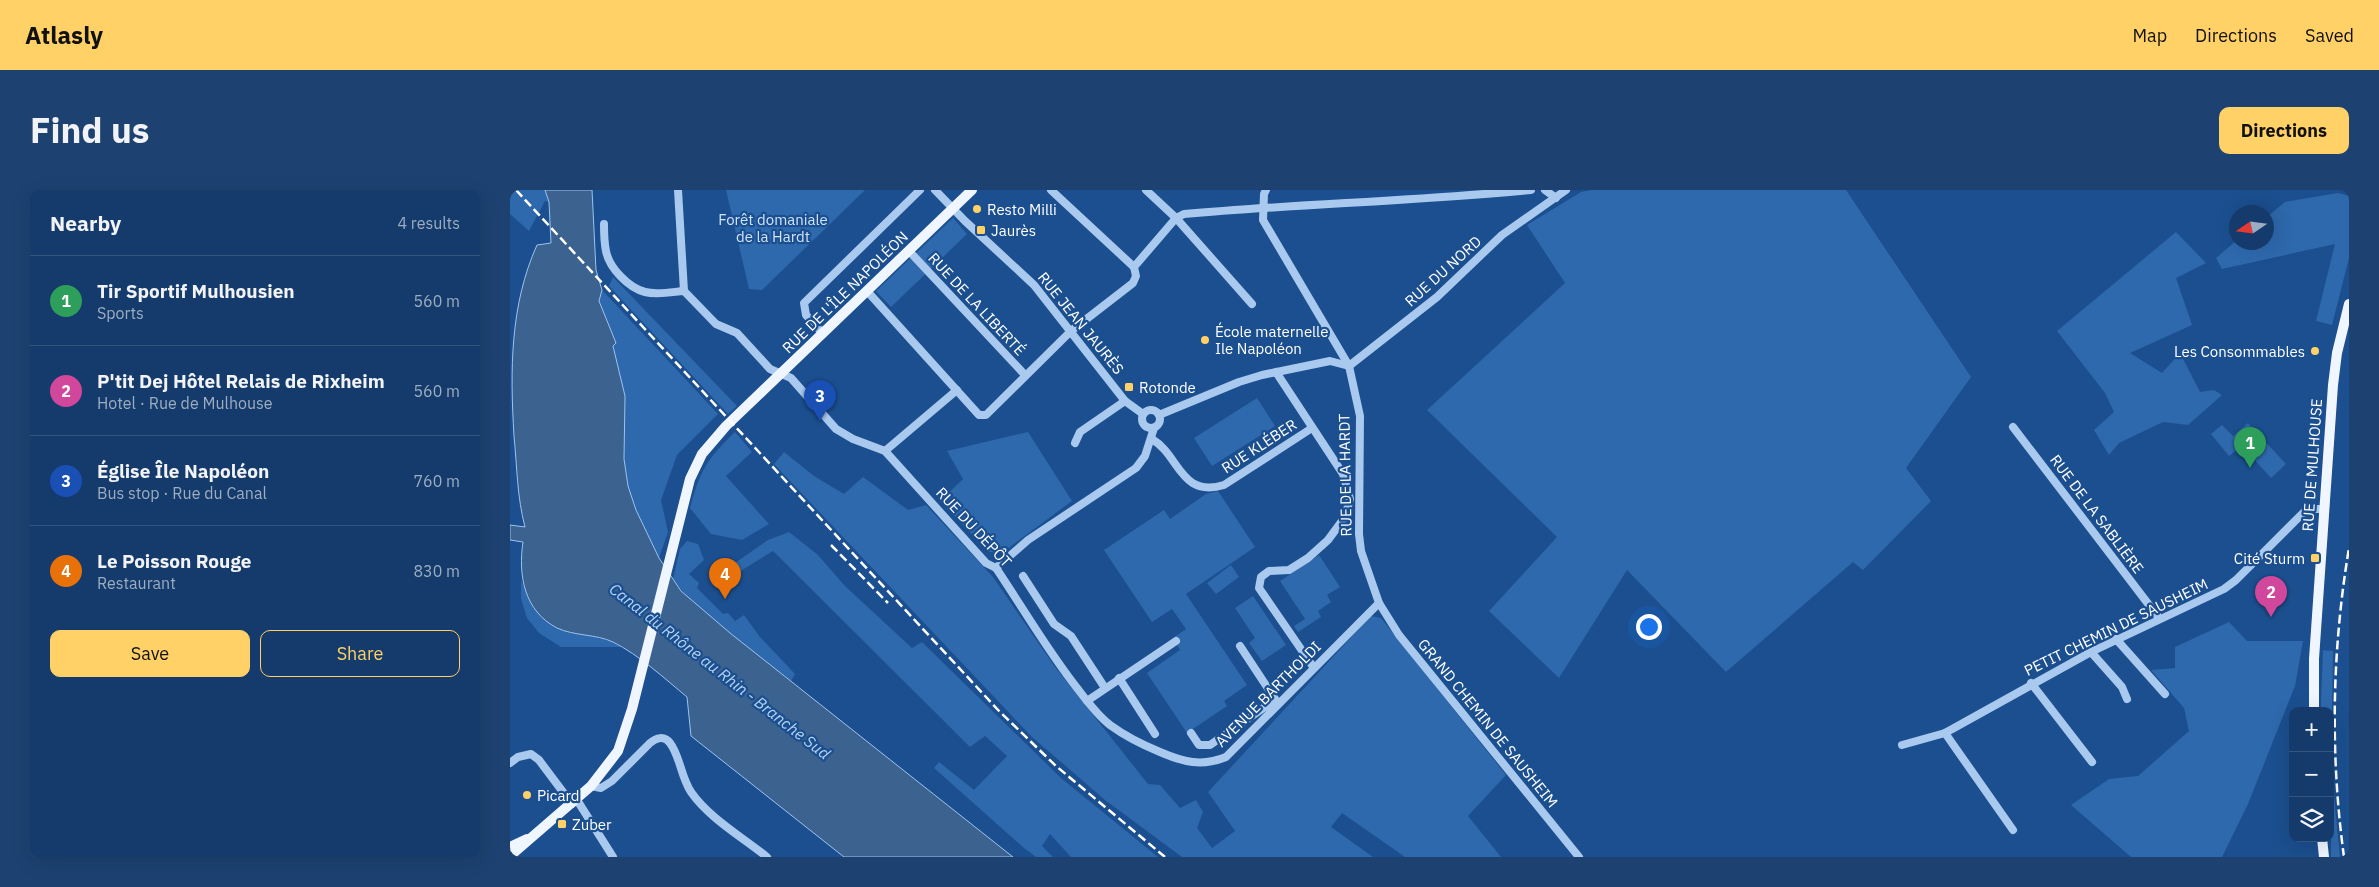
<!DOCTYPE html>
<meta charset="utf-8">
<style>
:root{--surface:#143b6b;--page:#1d4271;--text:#f1f3f6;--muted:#9dadc1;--line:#33557e;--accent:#ffd166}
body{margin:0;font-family:"IBM Plex Sans",sans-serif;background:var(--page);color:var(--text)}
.controls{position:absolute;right:15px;bottom:15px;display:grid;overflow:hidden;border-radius:10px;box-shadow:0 5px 20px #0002}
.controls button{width:45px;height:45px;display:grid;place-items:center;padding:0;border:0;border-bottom:1px solid var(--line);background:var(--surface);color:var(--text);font:25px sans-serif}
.compass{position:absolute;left:1719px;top:15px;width:45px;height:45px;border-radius:50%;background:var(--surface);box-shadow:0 5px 20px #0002;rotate:257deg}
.you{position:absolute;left:1138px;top:436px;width:18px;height:18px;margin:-12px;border:4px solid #fff;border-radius:50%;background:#1a73e8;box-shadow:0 0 0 8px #1a73e833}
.badge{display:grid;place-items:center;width:32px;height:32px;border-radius:50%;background:var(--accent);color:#fff;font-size:16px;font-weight:700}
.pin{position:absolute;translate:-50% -41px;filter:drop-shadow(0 1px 2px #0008)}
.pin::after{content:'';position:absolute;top:26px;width:18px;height:15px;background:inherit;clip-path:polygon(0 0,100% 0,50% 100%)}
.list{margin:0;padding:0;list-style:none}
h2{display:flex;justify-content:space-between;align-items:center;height:65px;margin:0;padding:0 20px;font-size:21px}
h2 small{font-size:16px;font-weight:400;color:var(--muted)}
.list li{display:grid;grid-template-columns:32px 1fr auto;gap:15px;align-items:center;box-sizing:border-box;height:90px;padding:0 20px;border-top:1px solid var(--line)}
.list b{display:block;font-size:19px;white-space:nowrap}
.list p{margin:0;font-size:16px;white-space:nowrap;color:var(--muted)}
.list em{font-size:16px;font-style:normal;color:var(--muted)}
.actions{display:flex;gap:10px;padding:15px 20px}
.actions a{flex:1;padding:11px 0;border:1px solid var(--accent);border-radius:10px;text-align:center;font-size:18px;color:var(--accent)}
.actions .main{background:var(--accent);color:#111}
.icon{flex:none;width:28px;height:28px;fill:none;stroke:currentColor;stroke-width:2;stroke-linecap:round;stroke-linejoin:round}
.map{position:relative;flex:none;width:1839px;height:667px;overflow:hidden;border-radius:10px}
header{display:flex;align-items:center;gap:30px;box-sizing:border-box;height:70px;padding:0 25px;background:var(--accent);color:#111}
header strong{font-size:24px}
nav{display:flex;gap:28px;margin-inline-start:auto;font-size:18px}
.intro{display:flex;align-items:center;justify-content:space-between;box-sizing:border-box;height:120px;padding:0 30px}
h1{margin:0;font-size:35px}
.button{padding:12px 22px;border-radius:10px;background:var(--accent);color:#111;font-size:18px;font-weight:700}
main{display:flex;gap:30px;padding:0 30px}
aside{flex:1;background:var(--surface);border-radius:10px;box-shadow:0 5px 20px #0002}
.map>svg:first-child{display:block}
</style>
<header>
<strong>Atlasly</strong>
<nav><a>Map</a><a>Directions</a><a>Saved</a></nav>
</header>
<div class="intro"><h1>Find us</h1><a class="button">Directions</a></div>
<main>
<aside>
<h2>Nearby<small>4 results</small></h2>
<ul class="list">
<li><span class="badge" style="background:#2e9e5b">1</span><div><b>Tir Sportif Mulhousien</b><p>Sports</p></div><em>560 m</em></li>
<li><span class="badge" style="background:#d1479c">2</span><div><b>P'tit Dej Hôtel Relais de Rixheim</b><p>Hotel · Rue de Mulhouse</p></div><em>560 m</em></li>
<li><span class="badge" style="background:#1a4fb4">3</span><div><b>Église Île Napoléon</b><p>Bus stop · Rue du Canal</p></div><em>760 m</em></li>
<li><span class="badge" style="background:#e8710a">4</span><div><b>Le Poisson Rouge</b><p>Restaurant</p></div><em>830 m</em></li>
</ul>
<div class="actions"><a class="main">Save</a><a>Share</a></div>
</aside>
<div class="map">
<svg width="1839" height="667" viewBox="0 0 1839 667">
<rect width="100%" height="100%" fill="#1b4f8f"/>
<g fill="#2e69ad">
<path d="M0,0H35L39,12L35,11L19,41L0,24Z"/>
<path d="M216,0H355L252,100L239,99Z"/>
<path d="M1081,0H1336L1461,187L1396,278L1421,311L1353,380L1343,372L1216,482L1117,380L1049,488L979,421L1047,347L917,220L1055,93L1017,35L1071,2Z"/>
<path d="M1828,3L1839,6V68L1822,135L1806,131L1825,54L1712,79L1706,68L1726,51L1756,52L1757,27L1775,12Z"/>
<path d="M443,28L457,44L381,117L366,101Z"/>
<path d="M1666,42L1696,73L1666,88L1682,135L1620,163L1652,183L1670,163L1690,202L1704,200L1712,205L1678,235L1653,232L1609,253L1599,265L1584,240L1604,222L1595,203L1547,141Z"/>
<path d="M103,87L227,216L218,224L99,96Z"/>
<path d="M92,100L208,224L167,265L151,310L158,342L149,368L126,320L118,296L114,269L115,206L88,111Z"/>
<path d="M747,208L765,236L702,276L684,248Z"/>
<path d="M1738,233L1776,274L1761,288L1732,256L1719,266L1701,244L1712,235L1723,246Z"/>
<path d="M225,242L242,262L216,286L259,334L232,350L201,344L180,318C191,279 196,270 225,242Z"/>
<path d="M518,242L562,311L492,363L479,362L430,311L453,289L437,261Z"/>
<path d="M274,262L304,286L334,304L353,287L398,320L416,315L483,387L545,477L638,594L650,595L670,618L686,610L693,622L687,638L702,658L725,641L698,602L861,426L871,428L996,585L958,626L991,667H895L832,623L821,637L863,667H672L595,610L522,547L264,274Z"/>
<path d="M708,301L745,357L676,404L737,495L714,511L717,516L677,543L637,483L670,460L663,448L676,439L662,419L642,432L594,360L654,320L660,329L696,304Z"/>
<path d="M279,342L308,365L335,396L402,458L412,452L551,588L648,667H561L540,644L532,656L543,667H526L514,658L424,578L429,572L464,600L497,566L475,546L460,557L263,361L221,387L215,380L258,350Z"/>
<path d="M177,351L188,354L194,370L179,384L189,393L187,398L213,424L218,423L225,431L234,425L250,447L285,484L281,491C246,464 186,424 163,389L170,359Z"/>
<path d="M809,365L830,397L817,405L821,412L808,421L811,427L788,442L784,436L795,429L770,391Z"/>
<path d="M721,375L729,387L706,404L697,393Z"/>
<path d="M11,390L22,415L48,438L101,451L111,457H51L29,443L17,428L11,409Z"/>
<path d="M743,406L776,455L752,471L739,453L745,448L725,418Z"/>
<path d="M1719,432L1737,451H1793L1785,496L1738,614L1712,667H1621L1561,615L1599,589L1628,586L1679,541L1674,518L1641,480L1665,478V457Z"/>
<path d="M1813,460L1823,461L1821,573L1830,667H1821L1820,521H1811V512Z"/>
</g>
<path fill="#3c6290" stroke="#9cc4f0" d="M35,0H82L86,80L92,100L89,111L106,153L103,156L115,206L114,269L118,296L126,320L149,368L171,401L220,443L503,667H334L181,546L177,507C154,488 129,465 103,452C86,444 64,446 47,438C14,421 8,385 13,352L0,350V335L15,337C7,307 7,276 4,246C0,180 0,115 27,55L41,53L39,12Z"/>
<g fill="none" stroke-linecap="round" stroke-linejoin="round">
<g stroke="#a9c9ee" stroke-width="8">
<path d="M168,0L174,101L206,134L227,143L260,179L281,188L326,239L343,249L375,261L476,373L486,378C513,418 537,460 567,498C577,511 587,525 600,535C615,546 633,555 650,562C673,572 692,577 716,567L869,413"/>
<path d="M425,0L455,31L524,95L615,211L633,224"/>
<path d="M541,0L624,77"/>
<path d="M636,0L666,28L674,24C790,14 906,11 1021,0"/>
<path d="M756,0L754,4L753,30L839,176L850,226L849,344L851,361L869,413L889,445L1069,667"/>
<path d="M1035,0L1046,8"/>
<path d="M94,34C94,43 94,52 96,61C99,78 119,98 135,102C147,105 162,102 174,101"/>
<path d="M399,61L515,185"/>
<path d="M357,101L469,225H476L561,141L623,93L626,86L624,77L666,28L742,114"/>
<path d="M313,144L296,125L294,113L410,0"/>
<path d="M766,182L833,284L840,309L835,327L818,350L798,368L779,380L759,381L751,387L749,398L804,478"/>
<circle cx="641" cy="229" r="9"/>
<path d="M649,225L729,192L752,185L820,171L839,176L927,107L992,45L1056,0"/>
<path d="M1503,237L1649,428"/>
<path d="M642,249C670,266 670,308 714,295L802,238"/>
<path d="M565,253L570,242L615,211"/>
<path d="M375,261L447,200"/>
<path d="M486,378L518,350L626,278L635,266L644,238"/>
<path d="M513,386L544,434L561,446L595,498"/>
<path d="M1606,449L1655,504"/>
<path d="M730,456L767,512"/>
<path d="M1581,462L1612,497L1617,509"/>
<path d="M609,488L645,544"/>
<path d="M1521,493L1582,572"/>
<path d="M577,511L666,451"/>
<path d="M681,543L689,555H700L765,510"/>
<path d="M1435,543L1503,640"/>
<path d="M1392,555L1435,543L1581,462L1714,399L1726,390L1794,322L1803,319H1814"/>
<path d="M0,573L8,567L21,564L29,570L62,614"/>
<path d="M81,596L91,598L102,591L140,553C146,548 154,545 160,553C170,566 171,587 181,602C199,628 232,647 257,667"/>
<path d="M67,610L103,667"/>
</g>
<g stroke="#f0f6ff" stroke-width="10">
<path d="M1804,521V469L1823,195L1827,163L1839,114"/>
<path d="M1812,648L1814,667"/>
<path d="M0,657L17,649"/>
<path d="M0,666L81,596L108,561L122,519L180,289L192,264L216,236L462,0"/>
</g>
<g stroke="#fff" stroke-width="2.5" stroke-dasharray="9 4" stroke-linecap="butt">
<path d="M6,0L489,521L546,576L655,667"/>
<path d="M321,355L378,413"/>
<path d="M1834,667C1820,565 1822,459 1839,358"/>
</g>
</g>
<g fill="#ffd166" stroke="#1b4f8f" stroke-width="2">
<circle cx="467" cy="19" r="5"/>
<rect x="466" y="35" width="10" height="10" rx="2.5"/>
<circle cx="695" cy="150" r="5"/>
<circle cx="1805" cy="161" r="5"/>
<rect x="614" y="192" width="10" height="10" rx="2.5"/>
<rect x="1800" y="363" width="10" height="10" rx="2.5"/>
<circle cx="17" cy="605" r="5"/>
<rect x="47" y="629" width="10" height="10" rx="2.5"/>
</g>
<g text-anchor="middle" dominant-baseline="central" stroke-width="4.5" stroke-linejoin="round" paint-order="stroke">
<g font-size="15" fill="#fff" stroke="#1b4f8f" text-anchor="start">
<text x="477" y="19">Resto Milli</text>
<text x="481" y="40">Jaurès</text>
<text x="705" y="141">École maternelle<tspan x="705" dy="17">Ile Napoléon</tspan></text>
<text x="1795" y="161" text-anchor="end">Les Consommables</text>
<text x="629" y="197">Rotonde</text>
<text x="1795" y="368" text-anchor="end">Cité Sturm</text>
<text x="27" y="605">Picard</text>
<text x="62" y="634">Zuber</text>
</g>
<g font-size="15" fill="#cfe3fa" stroke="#1b4f8f">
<text x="263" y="29">Forêt domaniale<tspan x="263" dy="17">de la Hardt</tspan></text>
</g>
<g font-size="15" fill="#fff" stroke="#1b4f8f">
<text transform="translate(933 81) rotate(-42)">RUE DU NORD</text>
<text transform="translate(335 102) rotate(-44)">RUE DE L'ÎLE NAPOLÉON</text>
<text transform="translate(467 114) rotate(47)">RUE DE LA LIBERTÉ</text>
<text transform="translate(571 133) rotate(51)">RUE JEAN JAURÈS</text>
<text transform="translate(749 256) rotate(-33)">RUE KLÉBER</text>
<text transform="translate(1802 275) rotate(-86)">RUE DE MULHOUSE</text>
<text transform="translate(835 285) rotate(-91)">RUE DE LA HARDT</text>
<text transform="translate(1587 324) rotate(53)">RUE DE LA SABLIÈRE</text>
<text transform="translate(464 337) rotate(47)">RUE DU DÉPÔT</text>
<text transform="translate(1606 437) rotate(-26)">PETIT CHEMIN DE SAUSHEIM</text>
<text transform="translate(758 504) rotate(-45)">AVENUE BARTHOLDI</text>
<text transform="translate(978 533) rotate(51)">GRAND CHEMIN DE SAUSHEIM</text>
</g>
<g font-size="16" font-style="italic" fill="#b5d3f5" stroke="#1b4f8f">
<text transform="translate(210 481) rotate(38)">Canal du Rhône au Rhin - Branche Sud</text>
</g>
</g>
</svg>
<div class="controls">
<button>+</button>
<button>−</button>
<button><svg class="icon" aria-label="layers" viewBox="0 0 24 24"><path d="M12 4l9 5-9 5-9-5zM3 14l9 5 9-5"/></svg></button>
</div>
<svg class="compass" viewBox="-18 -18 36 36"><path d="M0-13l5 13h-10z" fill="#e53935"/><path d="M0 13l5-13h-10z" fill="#9dadc1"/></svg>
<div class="you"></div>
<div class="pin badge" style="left:1740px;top:278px;background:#2e9e5b">1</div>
<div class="pin badge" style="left:1761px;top:427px;background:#d1479c">2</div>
<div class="pin badge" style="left:310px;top:231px;background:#1a4fb4">3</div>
<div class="pin badge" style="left:215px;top:409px;background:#e8710a">4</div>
</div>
</main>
